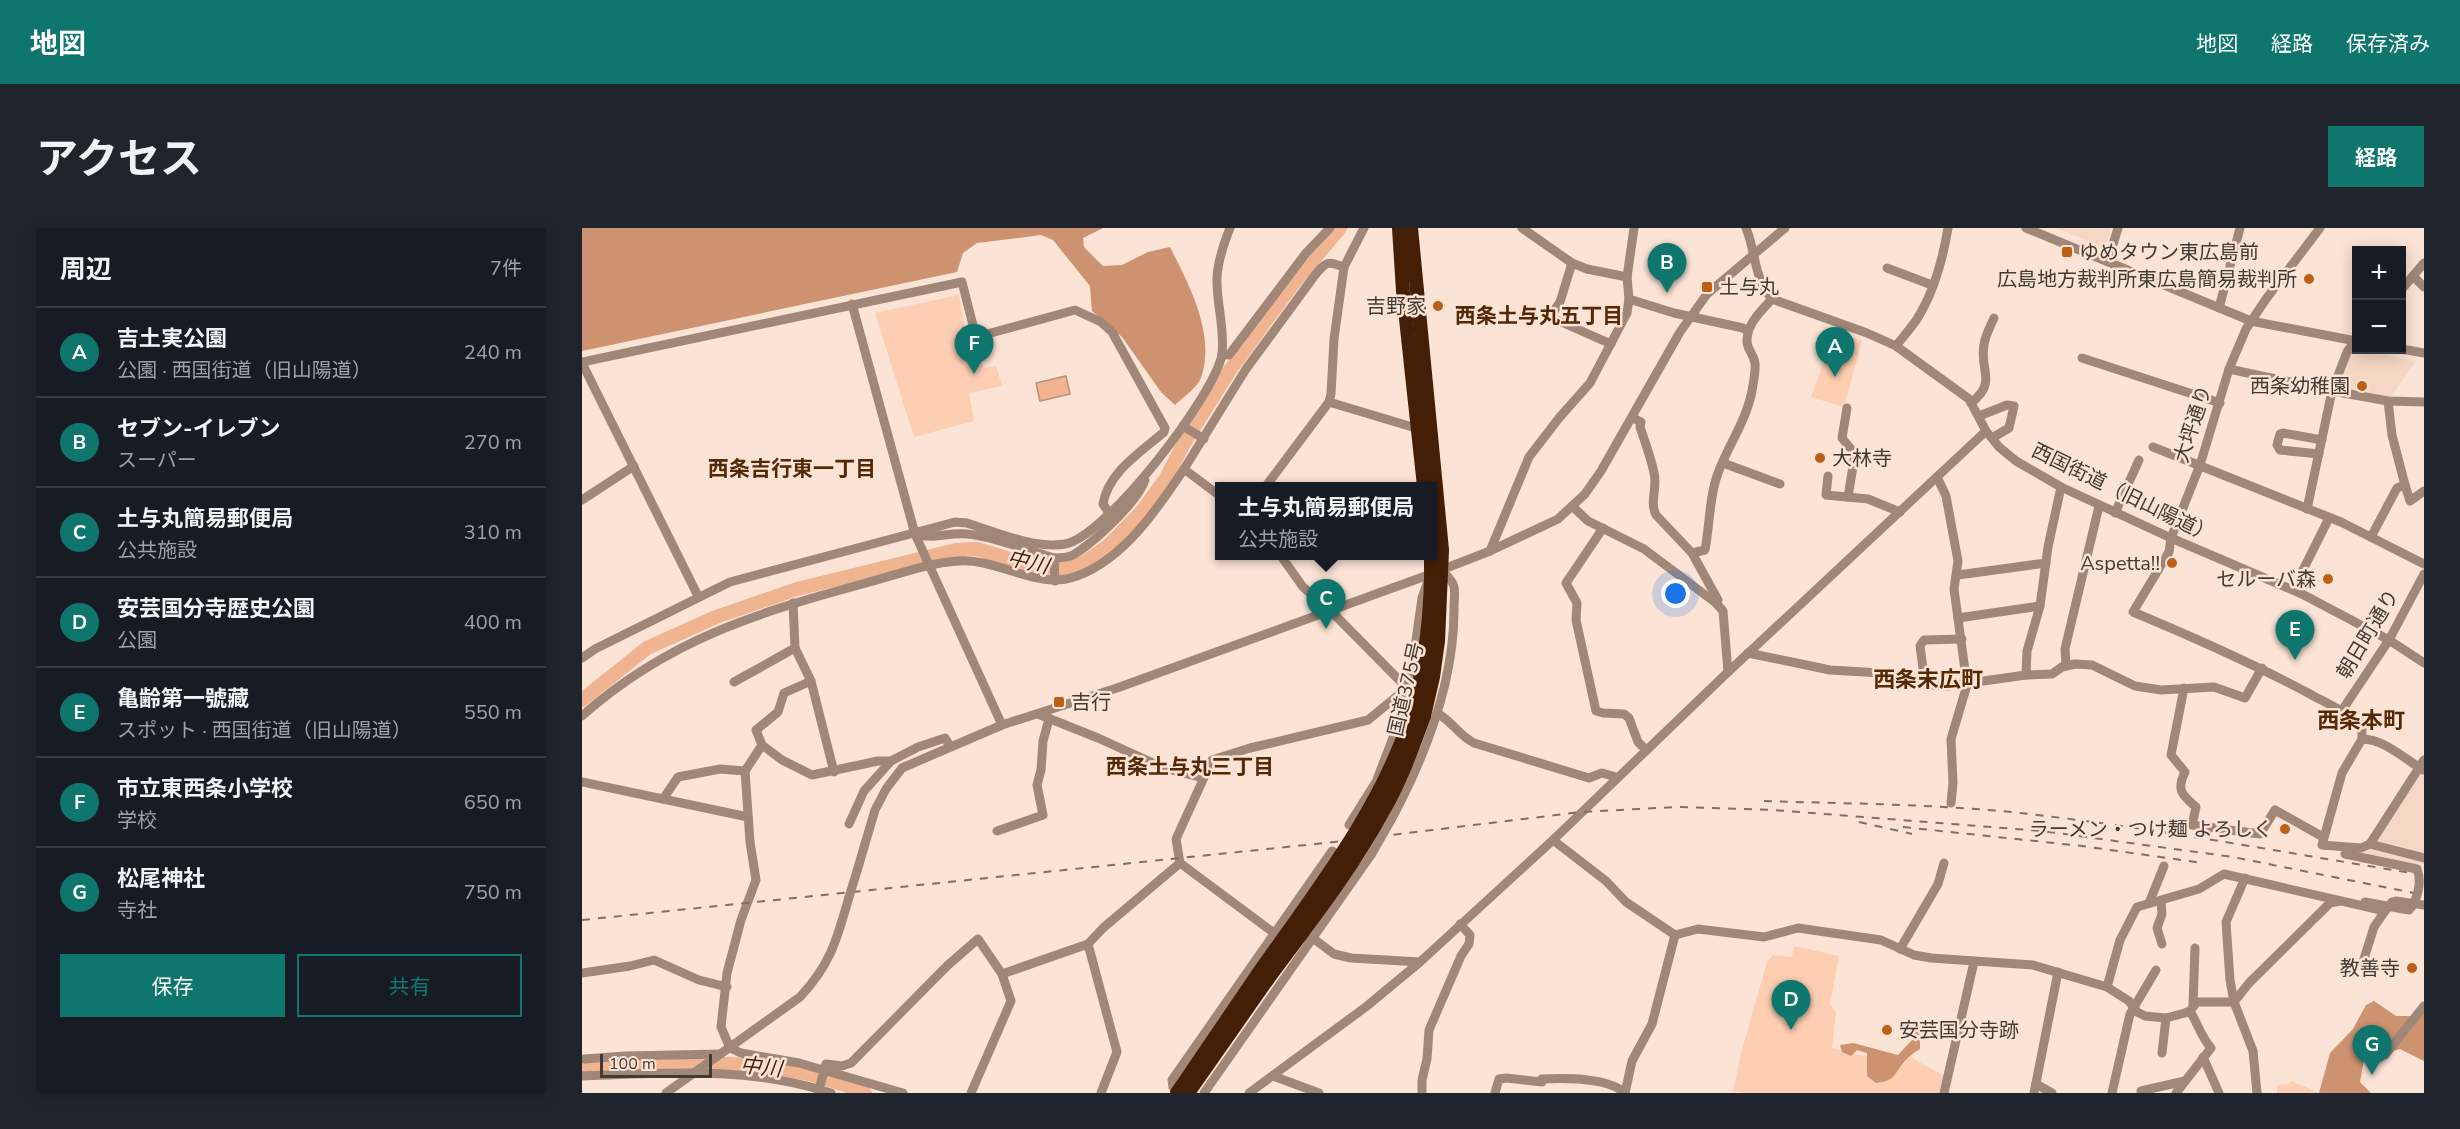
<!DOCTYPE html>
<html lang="ja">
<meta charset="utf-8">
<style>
:root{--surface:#171b24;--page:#20242c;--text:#f1f3f6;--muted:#9ea1a6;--line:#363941;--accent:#0f766e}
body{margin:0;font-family:"Nunito Sans","Noto Sans JP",sans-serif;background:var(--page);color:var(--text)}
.controls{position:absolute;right:18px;top:18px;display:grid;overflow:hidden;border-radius:0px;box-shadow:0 3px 15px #0003}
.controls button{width:54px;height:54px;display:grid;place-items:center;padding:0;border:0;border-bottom:2px solid var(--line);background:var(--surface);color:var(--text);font:30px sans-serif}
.scale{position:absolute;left:18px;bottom:15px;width:112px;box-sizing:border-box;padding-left:6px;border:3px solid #433a34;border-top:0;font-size:16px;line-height:21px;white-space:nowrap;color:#433a34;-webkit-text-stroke:4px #fbe3d5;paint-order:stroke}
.you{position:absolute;left:1094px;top:366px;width:21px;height:21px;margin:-15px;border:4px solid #fff;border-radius:50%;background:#1a73e8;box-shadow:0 0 0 9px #1a73e833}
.badge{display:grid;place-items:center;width:39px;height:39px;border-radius:50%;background:var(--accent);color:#fff;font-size:20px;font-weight:700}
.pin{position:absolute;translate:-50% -50px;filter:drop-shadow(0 2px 3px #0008)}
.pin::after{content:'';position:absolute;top:32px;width:21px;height:18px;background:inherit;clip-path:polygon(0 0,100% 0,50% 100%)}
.popup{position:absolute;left:633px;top:254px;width:222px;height:78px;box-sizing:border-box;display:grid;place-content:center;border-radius:0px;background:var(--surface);filter:drop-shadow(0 2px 4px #0005);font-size:20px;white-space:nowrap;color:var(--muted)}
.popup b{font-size:22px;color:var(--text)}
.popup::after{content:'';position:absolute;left:50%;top:100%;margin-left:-12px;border:12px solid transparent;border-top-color:var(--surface)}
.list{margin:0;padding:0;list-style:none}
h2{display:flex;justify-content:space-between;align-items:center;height:78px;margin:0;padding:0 24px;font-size:26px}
h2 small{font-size:20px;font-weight:400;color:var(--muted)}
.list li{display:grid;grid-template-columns:39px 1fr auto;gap:18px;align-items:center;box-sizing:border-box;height:90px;padding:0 24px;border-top:2px solid var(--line)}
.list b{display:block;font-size:22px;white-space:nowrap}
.list p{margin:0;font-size:20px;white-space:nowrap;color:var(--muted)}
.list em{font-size:20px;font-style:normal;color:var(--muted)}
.actions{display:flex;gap:12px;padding:18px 24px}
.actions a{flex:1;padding:14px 0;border:2px solid var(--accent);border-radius:0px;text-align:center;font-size:21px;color:var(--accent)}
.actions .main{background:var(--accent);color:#fff}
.map{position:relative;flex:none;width:1842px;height:865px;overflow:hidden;border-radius:0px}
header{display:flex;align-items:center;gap:36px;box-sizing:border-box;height:84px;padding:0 30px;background:var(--accent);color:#fff}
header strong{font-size:28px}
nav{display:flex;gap:33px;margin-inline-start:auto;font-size:21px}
.intro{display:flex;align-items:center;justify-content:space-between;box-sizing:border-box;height:144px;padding:0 36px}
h1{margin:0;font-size:42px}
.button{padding:15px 27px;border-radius:0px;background:var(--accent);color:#fff;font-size:21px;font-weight:700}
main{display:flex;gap:36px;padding:0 36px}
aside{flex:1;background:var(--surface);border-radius:0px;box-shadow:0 3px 15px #0003}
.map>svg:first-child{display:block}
</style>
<header>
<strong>地図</strong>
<nav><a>地図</a><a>経路</a><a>保存済み</a></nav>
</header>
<div class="intro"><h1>アクセス</h1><a class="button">経路</a></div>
<main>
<aside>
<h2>周辺<small>7件</small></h2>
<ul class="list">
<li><span class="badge">A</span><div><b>吉土実公園</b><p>公園 · 西国街道（旧山陽道）</p></div><em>240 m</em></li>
<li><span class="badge">B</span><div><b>セブン-イレブン</b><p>スーパー</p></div><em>270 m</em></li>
<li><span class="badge">C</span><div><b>土与丸簡易郵便局</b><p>公共施設</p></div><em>310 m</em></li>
<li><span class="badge">D</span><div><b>安芸国分寺歴史公園</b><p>公園</p></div><em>400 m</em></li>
<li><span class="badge">E</span><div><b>亀齢第一號藏</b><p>スポット · 西国街道（旧山陽道）</p></div><em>550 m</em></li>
<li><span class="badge">F</span><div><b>市立東西条小学校</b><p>学校</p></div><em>650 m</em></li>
<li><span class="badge">G</span><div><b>松尾神社</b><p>寺社</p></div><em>750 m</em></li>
</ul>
<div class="actions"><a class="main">保存</a><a>共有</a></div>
</aside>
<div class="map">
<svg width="1842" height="865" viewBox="0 0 1842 865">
<rect width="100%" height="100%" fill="#fbe3d5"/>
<g fill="#f6d7c5">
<path d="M1474,0H1529L1523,20Z"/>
<path d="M1772,120L1774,122L1834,133L1807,171L1752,161Z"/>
<path d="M1842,526V640L1777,627Z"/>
</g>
<g fill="#fdceb2">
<path d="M377,67L386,119L395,118L401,140L414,138L420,158L387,165L392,193L332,209L293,85Z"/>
<path d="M1253,103L1280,113L1262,179L1229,169Z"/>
<path d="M1212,718L1257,728L1248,776L1254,784L1250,820L1321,837L1328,829L1362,848L1357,865H1163L1151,863L1160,822L1185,734L1191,727L1210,729Z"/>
<path d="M1710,853L1737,865H1695V857L1706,856Z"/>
</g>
<g fill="#cd9371">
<path d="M0,0H521L501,10L502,19L521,38L540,37L566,24L588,19C607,57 634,106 619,150C615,160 600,170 593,177L579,164L540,109L510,83L508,58L471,12L459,7L395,15L381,25L375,44L0,123Z"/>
<path d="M1792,773L1814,788H1834L1842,775V833L1818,821L1782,832L1778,854L1789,865H1737L1748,825L1771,801L1784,777Z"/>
<path d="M1343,791L1344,798L1338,809V821C1333,824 1328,827 1325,831C1312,843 1316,853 1294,855L1285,848V825L1275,822L1269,828L1260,824L1258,817L1271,815L1316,827L1330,812L1336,795Z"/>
</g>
<path fill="#f0b491" stroke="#bc8f75" stroke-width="1.5" d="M484,148L488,166L458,173L454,155Z"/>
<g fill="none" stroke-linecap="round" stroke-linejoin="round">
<g stroke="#f0b491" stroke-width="14">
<path d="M0,472L65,420L134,389L215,361L374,322L395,321L469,343L501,335L526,318L560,283L584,250L601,217L648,142L710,57L758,0"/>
<path d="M0,838C99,838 189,823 283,865"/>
</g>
<g stroke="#a08778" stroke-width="9">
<path d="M1164,0C1174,24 1172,52 1190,71L1285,105L1314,118L1387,171L1404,203L1417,219L1434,233L1479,259L1589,310L1720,366L1807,412L1842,435"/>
<path d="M1444,0L1669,93L1774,113"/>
<path d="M1738,0L1684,71L1664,101L1647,141L1618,237L1589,310L1587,324L1551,384C1611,409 1668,434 1726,465C1744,475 1765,484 1780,498V511L1760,545L1740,617L1779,620L1788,616L1842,532"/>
<path d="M1526,33L1536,0"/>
<path d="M990,35L978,74L968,89L1029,116"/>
<path d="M1305,40L1350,57"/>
<path d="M1831,48L1842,59"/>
<path d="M1045,49L1052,0"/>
<path d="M1820,61L1842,35"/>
<path d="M1047,71L1092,85L1161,100L1166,103"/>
<path d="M270,76L333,306L420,497"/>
<path d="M1637,80L1658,0"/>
<path d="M1314,118C1321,109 1329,100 1335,91C1352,64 1361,30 1366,0"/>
<path d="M1820,121L1842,125"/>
<path d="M640,126L647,127L724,25L748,0"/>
<path d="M1500,130L1638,175"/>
<path d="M0,134L380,54L394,109L493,82L519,94L530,104L583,200L582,204C559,224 526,244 521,276L527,285"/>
<path d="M0,135L116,368"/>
<path d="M1647,141L1750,163L1806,173L1842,174"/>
<path d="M747,174L749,166L752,111L762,39L782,0"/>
<path d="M1389,175C1416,154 1397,142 1402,117C1403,108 1408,99 1412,90"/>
<path d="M1265,180L1260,210L1273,226L1266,269"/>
<path d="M1397,188L1425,177L1432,178L1427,200L1410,210"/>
<path d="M1051,190L1059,194L1058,199C1063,214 1069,230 1072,245C1076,260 1067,273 1074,287L1110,325L1136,372L1134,375"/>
<path d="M601,198L622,211"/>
<path d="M1571,219L1759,294L1842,336"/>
<path d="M1737,226L1698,222L1695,217L1698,206L1701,205L1740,212"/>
<path d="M1141,235L1198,256"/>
<path d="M1246,248L1244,267L1286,271L1318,284"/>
<path d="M1355,249L1364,268L1376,333L1372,361L1385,457L1369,511L1371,555L1369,575"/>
<path d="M1823,257L1828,273L1842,263"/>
<path d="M684,258L747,174L837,201"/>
<path d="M638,268L602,241L664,141L733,47C745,33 745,33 762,39"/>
<path d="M0,272L52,238"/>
<path d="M991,279L1006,293L1062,321L1134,375L1141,383L1146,444"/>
<path d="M1725,281L1750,163L1765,124L1773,113"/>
<path d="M1533,285L1557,232"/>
<path d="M1021,300L984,355L995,375L994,392L1014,483L1021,485L1042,486L1047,490L1056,514L1064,522"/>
<path d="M333,306C351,312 366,304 385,306C414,309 444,322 472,330"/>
<path d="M1789,309L1815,260L1823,257L1810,207L1806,173"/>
<path d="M908,323L947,229L977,190L1008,155L1045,85L1047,71L1045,49L1005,41L990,35L940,0"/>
<path d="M1110,325L1123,322C1128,296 1127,269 1136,245C1147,216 1164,193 1170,163C1171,156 1174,143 1173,135C1171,123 1162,121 1166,105C1169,92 1181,81 1190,71"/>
<path d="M699,328L721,359L749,383L825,460"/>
<path d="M1376,347L1464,335"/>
<path d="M1718,348L1747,290"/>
<path d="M473,353L472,330C478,330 485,330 491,327C511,315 556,274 563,252"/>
<path d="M1376,390L1458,378"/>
<path d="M213,420L229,453L252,544"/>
<path d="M1166,425L1248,442L1299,445L1340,456L1366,458L1444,447L1470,446L1480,439L1493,436L1510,437L1553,458L1579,462L1632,459L1663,470L1680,440"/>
<path d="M0,430L13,421L148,354L373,294L385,295C413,304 453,321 483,316C523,310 634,166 640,126C643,100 634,74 635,49C636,33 642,15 648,0"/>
<path d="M1484,438L1483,421L1517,278"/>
<path d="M1444,447L1445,423L1458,378L1466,319L1479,259"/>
<path d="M152,454L213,420L211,375"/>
<path d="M1340,456L1342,448L1338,418L1342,412L1380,411"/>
<path d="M825,460L786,492L668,520L630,532L594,611L598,635L692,705L732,711L752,726L769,730L838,734"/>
<path d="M1602,460L1589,527L1603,544C1594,562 1600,567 1614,579L1610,597L1678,606L1693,582L1741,609"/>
<path d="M1759,484L1807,412L1842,346"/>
<path d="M855,485C870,493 876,507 892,515L1007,550L1020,545L1034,549"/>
<path d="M456,486L516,510L582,540L621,550"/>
<path d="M0,488C85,412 177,384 284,355C314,347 345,335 376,333C418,330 454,363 495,348C542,331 576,280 602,241"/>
<path d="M1780,511C1802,511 1823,531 1841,542"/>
<path d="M180,517L174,502L196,484L202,465L229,453"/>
<path d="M0,554L166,589"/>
<path d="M81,571L96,549L138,541L163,543"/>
<path d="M809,592C844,527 873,453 872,378C872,372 874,361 871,356C869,351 863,346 859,341"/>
<path d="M267,596L282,563L309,533"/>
<path d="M767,597L794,554L817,494L832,427L840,370L847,350"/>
<path d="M415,603L461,587L455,557L459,542L461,513L467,491"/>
<path d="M971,612L1024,653L1044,674L1093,707L1116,701L1182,709L1216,700L1299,712L1332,727L1349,730L1451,737L1525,759L1547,773L1555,784L1563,788L1584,790L1603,785L1608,783L1615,774H1652"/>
<path d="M1788,616L1842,630"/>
<path d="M275,643L293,582L304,561L320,540L420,497L535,460L849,346L908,323L976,291L1003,266L1019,243L1098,104L1125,66L1203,0"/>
<path d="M1663,650L1644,694L1648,752L1652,774L1671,823L1675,865"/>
<path d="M1579,673L1580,686L1575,700L1580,716"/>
<path d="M1567,675L1582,638"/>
<path d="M506,716L535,824L519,865"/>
<path d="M1318,721L1356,656L1362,635"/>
<path d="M1781,734L1792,699L1803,683"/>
<path d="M0,745L48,738L72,732L117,752L145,759"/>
<path d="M1525,759L1538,712L1555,679L1617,661L1642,646L1803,683L1810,674L1814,673L1842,677"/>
<path d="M1652,774L1667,755L1748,675L1758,673"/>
<path d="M1611,777L1613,720"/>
<path d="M1580,825L1584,790"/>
<path d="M1803,827L1842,778"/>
<path d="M1621,829L1637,865"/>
<path d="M2,831L43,828L139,826"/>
<path d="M0,848C84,845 168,838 249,865"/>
<path d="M691,848L737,865"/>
<path d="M1454,856L1470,865"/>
<path d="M1559,863L1603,853"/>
<path d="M596,864L591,859L590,852L750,623L776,642"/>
<path d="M84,865L218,769C249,736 255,711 267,669"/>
<path d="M236,865L244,836L260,838L269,835L366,737L396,711L420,746L506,716L521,700L598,635"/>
<path d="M321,865L217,835L159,825L148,820L139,799L145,745L159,692L174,652L168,614L163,543L180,517L200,532L230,547L296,533H309L336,519L363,510L368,518"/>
<path d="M389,865L429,773L420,746"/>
<path d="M622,865L789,627"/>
<path d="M667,865L785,778L838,734L971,612L1146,444L1404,203"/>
<path d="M840,865V852L845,831L847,802L879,728L887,716L888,707L878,696"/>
<path d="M913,865L917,851L925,850L960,854V851C983,850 1025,849 1043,865"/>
<path d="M1043,865L1050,833L1070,796L1093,707"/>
<path d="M1362,865L1392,734"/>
<path d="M1452,865L1476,744"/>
<path d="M1530,865L1548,786L1574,742"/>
<path d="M1594,865L1629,820C1619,809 1616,796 1608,783"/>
</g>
<g stroke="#441f05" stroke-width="14">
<path d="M817,0L821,63L842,258"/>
<path d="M829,0L860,322L856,413L851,449L842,488"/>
<path d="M830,485C844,433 850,381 849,328"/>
<path d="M595,865L676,746"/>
<path d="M606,865L685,752"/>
</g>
<g stroke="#7e7068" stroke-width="2" stroke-dasharray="8 8" stroke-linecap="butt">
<path d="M1182,573C1275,576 1371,576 1464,588C1590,603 1716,627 1842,647"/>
<path d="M1277,594L1330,606"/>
<path d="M1321,599L1500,618L1621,635"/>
<path d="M0,692L743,615L999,584L1094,579L1191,582L1460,603L1651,629L1842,667"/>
</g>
<g stroke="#a08778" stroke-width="9">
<path d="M1763,626L1835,641C1840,653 1836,672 1827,682L1783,674"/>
<path d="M789,627L809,592"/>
<path d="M267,669L275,643"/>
</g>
<g stroke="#441f05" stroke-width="14">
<path d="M676,746C734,663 799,582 830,485"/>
<path d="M685,752C725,698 768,644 800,585C818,555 830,521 842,488"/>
</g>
</g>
<g fill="#be5f16" stroke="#fbe3d5" stroke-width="2">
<rect x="1479" y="18" width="12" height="12" rx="3"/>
<circle cx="1727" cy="51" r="6"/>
<rect x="1119" y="53" width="12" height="12" rx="3"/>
<circle cx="856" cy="78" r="6"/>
<circle cx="1780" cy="158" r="6"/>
<circle cx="1238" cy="230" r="6"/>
<circle cx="1590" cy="335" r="6"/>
<circle cx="1746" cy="351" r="6"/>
<rect x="471" y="468" width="12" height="12" rx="3"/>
<circle cx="1703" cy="601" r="6"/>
<circle cx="1830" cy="740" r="6"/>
<circle cx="1305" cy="802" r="6"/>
</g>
<g text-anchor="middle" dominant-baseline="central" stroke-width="5" stroke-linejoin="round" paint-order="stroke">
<g font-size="20" fill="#433a34" stroke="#fbe3d5" text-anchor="end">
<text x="1497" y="24" text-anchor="start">ゆめタウン東広島前</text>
<text x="1715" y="51">広島地方裁判所東広島簡易裁判所</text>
<text x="1137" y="59" text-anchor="start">土与丸</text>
<text x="844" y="78">吉野家</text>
<text x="1768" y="158">西条幼稚園</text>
<text x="1250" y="230" text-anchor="start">大林寺</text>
<text x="1578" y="335">Aspetta!!</text>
<text x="1734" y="351">セルーバ森</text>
<text x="489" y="474" text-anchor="start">吉行</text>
<text x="1691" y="601">ラーメン・つけ麺 よろしく</text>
<text x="1818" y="740">教善寺</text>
<text x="1317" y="802" text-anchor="start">安芸国分寺跡</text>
</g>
<g font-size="20" fill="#433a34" stroke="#fbe3d5">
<text transform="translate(1611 196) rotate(-72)">大坪通り</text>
<text transform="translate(1541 265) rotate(26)">西国街道（旧山陽道）</text>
<text transform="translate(1786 406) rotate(-59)">朝日町通り</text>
<text transform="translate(824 461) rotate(-77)">国道375号</text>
</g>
<g font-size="21" font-weight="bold" fill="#552806" stroke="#fbe3d5">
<text x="957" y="88">西条土与丸五丁目</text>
<text x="210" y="241">西条吉行東一丁目</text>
<text x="608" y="539">西条土与丸三丁目</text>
</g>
<g font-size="21" font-style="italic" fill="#4a240a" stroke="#fbe3d5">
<text transform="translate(446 334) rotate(13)">中川</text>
<text transform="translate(179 839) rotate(6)">中川</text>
</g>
<g font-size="22" font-weight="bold" fill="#552806" stroke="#fbe3d5">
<text x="1346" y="452">西条末広町</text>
<text x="1779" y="493">西条本町</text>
</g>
</g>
</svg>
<div class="controls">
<button>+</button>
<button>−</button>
</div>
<div class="scale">100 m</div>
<div class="you"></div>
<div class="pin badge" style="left:1253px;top:149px">A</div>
<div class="pin badge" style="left:1085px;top:65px">B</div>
<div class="pin badge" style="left:744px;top:401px">C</div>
<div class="popup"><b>土与丸簡易郵便局</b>公共施設</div>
<div class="pin badge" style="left:1209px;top:802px">D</div>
<div class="pin badge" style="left:1713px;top:432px">E</div>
<div class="pin badge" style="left:392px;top:146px">F</div>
<div class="pin badge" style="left:1790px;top:847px">G</div>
</div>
</main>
